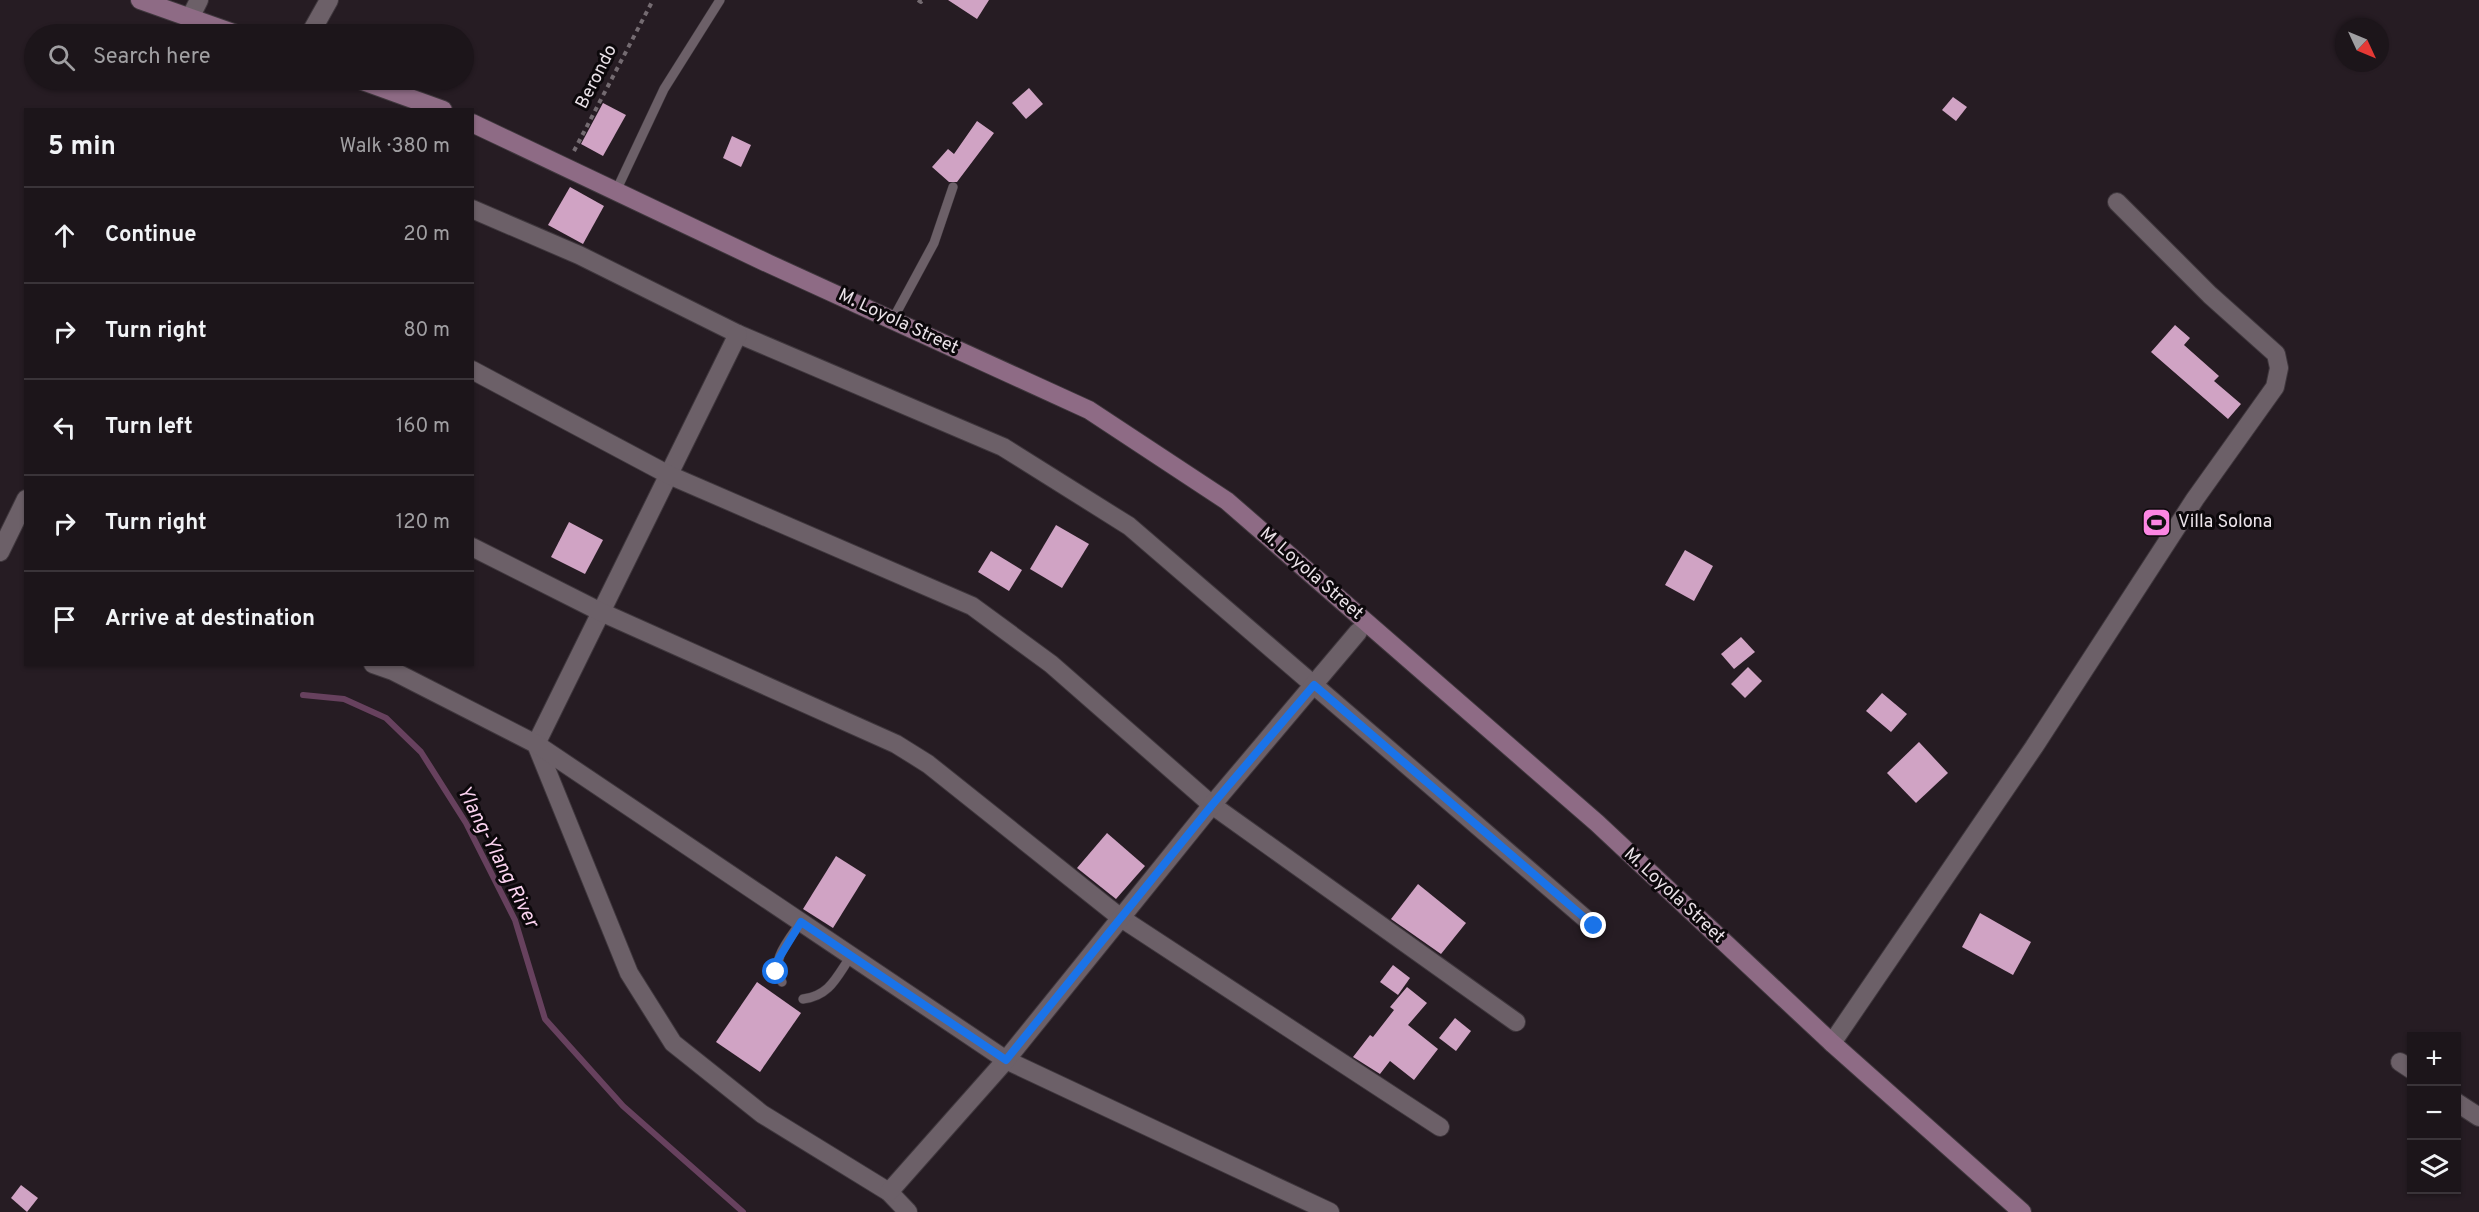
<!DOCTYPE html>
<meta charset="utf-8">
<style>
:root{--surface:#1c151a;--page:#292227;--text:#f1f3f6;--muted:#a09fa2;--line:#3a3439}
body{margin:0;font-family:Overpass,sans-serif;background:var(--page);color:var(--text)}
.controls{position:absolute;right:18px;bottom:18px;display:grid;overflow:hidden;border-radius:0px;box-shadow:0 2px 4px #0004}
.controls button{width:54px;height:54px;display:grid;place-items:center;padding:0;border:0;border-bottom:2px solid var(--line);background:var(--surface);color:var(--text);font:30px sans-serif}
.compass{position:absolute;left:2335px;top:18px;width:54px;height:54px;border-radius:50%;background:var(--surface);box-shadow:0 2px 4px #0004;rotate:134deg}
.stop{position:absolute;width:18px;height:18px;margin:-14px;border:4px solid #1a73e8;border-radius:50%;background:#fff}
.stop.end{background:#1a73e8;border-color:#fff;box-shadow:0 2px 6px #0008}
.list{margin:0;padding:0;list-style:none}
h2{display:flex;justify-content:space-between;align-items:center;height:78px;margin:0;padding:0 24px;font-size:26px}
h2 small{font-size:20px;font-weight:400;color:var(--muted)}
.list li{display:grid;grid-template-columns:39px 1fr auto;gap:18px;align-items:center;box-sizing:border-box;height:96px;padding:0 24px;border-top:2px solid var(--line)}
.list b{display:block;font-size:22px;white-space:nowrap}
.list em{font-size:20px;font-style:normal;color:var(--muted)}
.icon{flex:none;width:33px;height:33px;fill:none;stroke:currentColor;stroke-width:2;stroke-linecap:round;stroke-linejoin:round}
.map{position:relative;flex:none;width:2479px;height:1212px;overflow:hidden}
.search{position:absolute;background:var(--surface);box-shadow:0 2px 4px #0004;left:24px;top:24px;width:450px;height:66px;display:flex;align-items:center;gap:15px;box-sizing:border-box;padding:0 21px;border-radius:33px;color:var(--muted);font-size:22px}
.panel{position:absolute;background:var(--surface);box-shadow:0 2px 4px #0004;left:24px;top:108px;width:450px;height:558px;border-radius:0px}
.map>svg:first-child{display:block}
</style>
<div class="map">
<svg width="2479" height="1212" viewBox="0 0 2479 1212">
<rect width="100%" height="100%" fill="#261c23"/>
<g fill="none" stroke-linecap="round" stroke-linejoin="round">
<path stroke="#67415e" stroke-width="6" d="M303,695L344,699L386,718L421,752L466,823L515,920L545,1019L623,1106L743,1212"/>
</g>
<g fill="#d0a3c4">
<path d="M948,0H989L977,19Z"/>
<path d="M1029,88L1043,104L1026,119L1012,103Z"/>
<path d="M1953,97L1967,107L1956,121L1942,110Z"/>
<path d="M603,103L626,115L603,156L581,144Z"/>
<path d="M977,121L994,133L957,182H949L932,167L948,149L954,154Z"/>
<path d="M732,136L751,145L741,167L723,158Z"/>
<path d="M570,187L604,206L583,244L548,225Z"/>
<path d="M2175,325L2190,338L2184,345L2219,376L2214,381L2241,404L2228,419L2151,352Z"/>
<path d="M569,522L603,540L585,574L551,557Z"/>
<path d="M1056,525L1089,544L1062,588L1030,569Z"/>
<path d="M1685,550L1713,566L1694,601L1665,585Z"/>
<path d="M991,551L1022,570L1009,591L978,572Z"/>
<path d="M1741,637L1755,652L1734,669L1721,654Z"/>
<path d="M1748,667L1762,681L1745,698L1731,684Z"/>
<path d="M1882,693L1907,714L1891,732L1866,711Z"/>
<path d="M1919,742L1948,773L1916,803L1887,773Z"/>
<path d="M1107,833L1145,866L1116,899L1077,868Z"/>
<path d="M836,856L866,875L833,928L803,909Z"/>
<path d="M1418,884L1466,923L1441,954L1391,919Z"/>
<path d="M1980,913L2031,942L2013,975L1962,947Z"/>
<path d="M1393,965L1410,978L1398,995L1380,982Z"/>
<path d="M757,982L801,1013L760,1072L716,1042Z"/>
<path d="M1407,987L1427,1003L1408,1025L1438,1049L1414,1080L1390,1061L1380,1074L1353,1057L1370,1035L1373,1037L1394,1010L1390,1007Z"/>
<path d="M1455,1018L1471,1031L1456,1051L1439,1038Z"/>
<path d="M21,1185L38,1198L27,1212L11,1198Z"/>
</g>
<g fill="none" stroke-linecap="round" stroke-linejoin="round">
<defs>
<g id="lane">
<path d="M616,191L664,89L720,0"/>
<path d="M893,319L934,243L953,187"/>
<path d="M782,982C769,961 788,941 801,922"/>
<path d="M803,999C830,996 837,976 851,956"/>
</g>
<g id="street">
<path d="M190,18L199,0"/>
<path d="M310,34L329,0"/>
<path d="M472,209L579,255L738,334L1003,447L1129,526L1594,926"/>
<path d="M738,334L536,744L629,973L673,1043L762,1114L889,1192L908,1212"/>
<path d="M472,370L669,475L972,606L1051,664L1212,805L1516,1022"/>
<path d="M472,547L601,612L896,744L928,764L1121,918L1440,1127"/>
<path d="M0,552L26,499"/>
<path d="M373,664L393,671L536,744L1006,1060L1330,1212"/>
<path d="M1832,1043L2034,747L2195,499L2275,387L2279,368L2276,354L2210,295L2117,202"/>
<path d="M2400,1062L2412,1070"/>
<path d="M2456,1102L2479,1117"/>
<path d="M889,1192L1006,1060L1212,805L1358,632"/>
</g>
<g id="secondary">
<path d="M140,0L236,34"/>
<path d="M360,80L443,110"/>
<path d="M472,123L765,262L1089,410L1227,501L1597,823L1832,1043L2022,1212"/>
</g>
</defs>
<use href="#lane" stroke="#3f373d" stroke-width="10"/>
<use href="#street" stroke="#3f373d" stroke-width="20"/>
<use href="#secondary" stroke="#3f373d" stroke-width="20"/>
<g stroke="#746b71" stroke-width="4" stroke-dasharray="4.5 4.5" stroke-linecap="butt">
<path d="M918,0L921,2L922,0"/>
<path d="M574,151L653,0"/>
</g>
<use href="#lane" stroke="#6c6068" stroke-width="9"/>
<use href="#street" stroke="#6c6068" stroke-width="18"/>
<use href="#secondary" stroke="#8e6b85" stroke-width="18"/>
</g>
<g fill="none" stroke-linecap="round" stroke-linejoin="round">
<path stroke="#1a73e8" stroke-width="8" d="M776,972V963L801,922L1006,1060L1212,805L1314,685L1594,926"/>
</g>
<defs>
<symbol id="stadium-square" viewBox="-11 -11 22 22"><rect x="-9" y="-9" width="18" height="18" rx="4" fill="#fc86e3" stroke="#0c080b"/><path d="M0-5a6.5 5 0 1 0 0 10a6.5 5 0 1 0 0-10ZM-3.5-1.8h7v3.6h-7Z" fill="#111"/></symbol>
</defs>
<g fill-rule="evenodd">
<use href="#stadium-square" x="2140" y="506" width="33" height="33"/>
</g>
<g text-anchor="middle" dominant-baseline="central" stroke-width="6" stroke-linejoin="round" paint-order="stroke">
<g font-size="18" fill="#eae2e8" stroke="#0c080b">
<text transform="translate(597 77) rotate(-63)">Berondo</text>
<text transform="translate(898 322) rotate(25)">M. Loyola Street</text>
<text transform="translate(1311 574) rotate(41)">M. Loyola Street</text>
<text transform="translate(1674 896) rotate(43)">M. Loyola Street</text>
</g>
<g font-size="18" fill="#eae2e8" stroke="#0c080b" text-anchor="start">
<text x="2178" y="522">Villa Solona</text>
</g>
<g font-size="20" font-style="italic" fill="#fcd4f1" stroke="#0c080b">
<text transform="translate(497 857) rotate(63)">Ylang-Ylang River</text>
</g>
</g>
</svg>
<div class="controls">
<button>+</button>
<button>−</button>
<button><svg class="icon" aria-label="layers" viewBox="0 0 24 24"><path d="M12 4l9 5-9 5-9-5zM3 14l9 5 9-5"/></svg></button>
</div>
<svg class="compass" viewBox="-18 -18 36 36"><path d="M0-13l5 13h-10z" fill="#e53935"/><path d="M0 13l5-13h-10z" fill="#a09fa2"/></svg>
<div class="stop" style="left:776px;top:972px"></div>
<div class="stop end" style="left:1594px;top:926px"></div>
<div class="search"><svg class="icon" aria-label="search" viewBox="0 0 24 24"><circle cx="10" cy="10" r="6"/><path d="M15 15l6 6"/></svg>Search here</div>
<section class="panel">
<h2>5 min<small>Walk · 380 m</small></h2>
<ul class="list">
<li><svg class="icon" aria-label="ahead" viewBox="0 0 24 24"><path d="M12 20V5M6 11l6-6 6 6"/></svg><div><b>Continue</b></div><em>20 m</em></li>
<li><svg class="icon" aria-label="right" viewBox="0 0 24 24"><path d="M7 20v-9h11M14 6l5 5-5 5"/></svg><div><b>Turn right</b></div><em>80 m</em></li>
<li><svg class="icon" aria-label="left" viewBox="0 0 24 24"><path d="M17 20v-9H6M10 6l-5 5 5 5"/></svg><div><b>Turn left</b></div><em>160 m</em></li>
<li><svg class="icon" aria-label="right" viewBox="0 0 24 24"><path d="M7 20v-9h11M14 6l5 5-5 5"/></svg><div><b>Turn right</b></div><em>120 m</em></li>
<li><svg class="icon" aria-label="arrive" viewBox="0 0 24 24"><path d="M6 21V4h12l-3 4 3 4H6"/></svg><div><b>Arrive at destination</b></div></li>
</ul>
</section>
</div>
